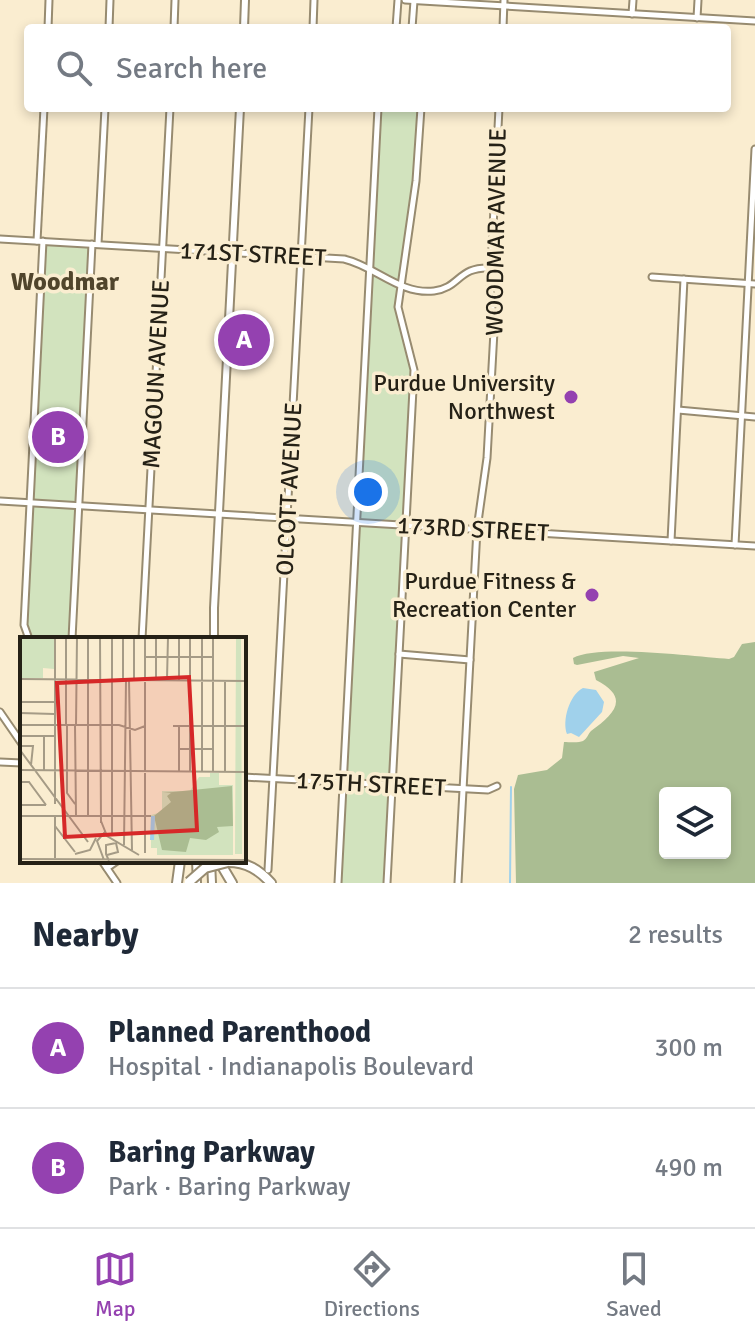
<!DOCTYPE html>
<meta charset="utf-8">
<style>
:root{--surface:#fff;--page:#f2f2f3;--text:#1f2937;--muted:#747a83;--line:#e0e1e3;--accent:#9441b0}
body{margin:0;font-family:Signika,sans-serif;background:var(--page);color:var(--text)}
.controls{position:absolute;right:24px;bottom:24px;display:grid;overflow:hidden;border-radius:8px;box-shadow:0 4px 12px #0003}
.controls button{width:72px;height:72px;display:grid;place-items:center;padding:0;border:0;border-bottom:2px solid var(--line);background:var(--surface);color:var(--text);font:40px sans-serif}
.you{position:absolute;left:368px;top:492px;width:28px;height:28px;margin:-20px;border:6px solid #fff;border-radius:50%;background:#1a73e8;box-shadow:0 0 0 12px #1a73e833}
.badge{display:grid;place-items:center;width:52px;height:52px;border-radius:50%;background:var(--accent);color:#fff;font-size:26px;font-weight:700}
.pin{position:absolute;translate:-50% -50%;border:4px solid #fff;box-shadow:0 2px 8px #0006}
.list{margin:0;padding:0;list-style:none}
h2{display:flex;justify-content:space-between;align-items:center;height:104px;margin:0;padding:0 32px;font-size:34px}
h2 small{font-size:26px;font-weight:400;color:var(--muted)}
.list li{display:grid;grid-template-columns:52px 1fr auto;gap:24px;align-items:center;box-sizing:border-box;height:120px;padding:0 32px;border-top:2px solid var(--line)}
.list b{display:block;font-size:30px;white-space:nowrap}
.list p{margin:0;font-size:26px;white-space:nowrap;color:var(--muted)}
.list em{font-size:26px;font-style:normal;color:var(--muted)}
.icon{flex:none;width:44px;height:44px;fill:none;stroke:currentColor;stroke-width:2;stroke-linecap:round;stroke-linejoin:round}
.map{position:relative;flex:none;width:755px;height:883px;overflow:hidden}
.search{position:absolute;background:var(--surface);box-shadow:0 4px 12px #0003;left:24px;right:24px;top:24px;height:88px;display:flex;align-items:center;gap:20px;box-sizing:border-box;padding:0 28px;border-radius:8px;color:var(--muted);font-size:30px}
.sheet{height:344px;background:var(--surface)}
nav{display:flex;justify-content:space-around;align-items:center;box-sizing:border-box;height:112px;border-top:2px solid var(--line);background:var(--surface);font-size:22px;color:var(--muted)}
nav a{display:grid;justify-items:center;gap:4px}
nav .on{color:var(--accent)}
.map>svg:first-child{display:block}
</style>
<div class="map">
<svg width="755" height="883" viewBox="0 0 755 883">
<rect width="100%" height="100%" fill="#faedd0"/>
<g fill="#d2e3be">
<path d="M381,108H419L415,191L397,293C396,324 410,352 411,382L384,883H339Z"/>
<path d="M45,245L90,247L70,639H30L25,626Z"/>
</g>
<path fill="#aabd92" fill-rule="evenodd" d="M755,642V883H516L514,789L518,775L547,770L562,758L564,742C569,742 579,743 583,741C587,739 588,734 591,731C614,714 631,698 596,680L594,672L639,658L623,656L577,665L574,664L573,658C599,644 696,657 729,659L734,657L742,644ZM665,793H725V853H665Z"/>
<path fill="#a0d1eb" d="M583,688L596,690L604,702L602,712L579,737L571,733L567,734C562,721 569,695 583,688Z"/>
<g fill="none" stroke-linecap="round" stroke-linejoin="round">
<path stroke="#a0d1eb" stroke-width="2" d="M510,883L511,787"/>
<defs>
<g id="minor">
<path d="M405,0L755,21"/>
<path d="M632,14L633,0"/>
<path d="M697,18L698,0"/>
<path d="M48,28L49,0"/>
<path d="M109,28L110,0"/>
<path d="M174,28L175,0"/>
<path d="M313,28L314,0"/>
<path d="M396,28L398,0"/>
<path d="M412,28L414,1"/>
<path d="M503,28L504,0"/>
<path d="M0,239L344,259C375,266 400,295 434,291C460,288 458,266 491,268"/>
<path d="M37,241L44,108"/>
<path d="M98,244L105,108"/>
<path d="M652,277L755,284"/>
<path d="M678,410L755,417"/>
<path d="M0,501L755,546"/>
<path d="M671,541L684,279"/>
<path d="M735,545L755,149"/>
<path d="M29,639L24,625L43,241"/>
<path d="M72,639L92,244"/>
<path d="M142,639L170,108"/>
<path d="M399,654L470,660"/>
<path d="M0,712L22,744"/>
<path d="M0,762L22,763"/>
<path d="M244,777L488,790L497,786"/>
<path d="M102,861L117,883"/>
<path d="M107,868L117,861"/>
<path d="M268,870L309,108"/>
<path d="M338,883L378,108"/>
<path d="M387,883L414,370L398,307L416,181L421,108"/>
<path d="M458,883L477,529L487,458L494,331L490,287L499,108"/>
</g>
<g id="major">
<path d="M244,28L245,0"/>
<path d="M214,639V608L240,108"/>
<path d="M196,861L197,883"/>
<path d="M211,861L212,883"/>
</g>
<g id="highway">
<path d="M219,861L232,883"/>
<path d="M228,862C247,862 259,870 271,883"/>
<path d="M177,883L180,861"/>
</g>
</defs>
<use href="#minor" stroke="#978b70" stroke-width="9"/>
<use href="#major" stroke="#978b70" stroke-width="10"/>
<use href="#highway" stroke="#978b70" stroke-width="12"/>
<use href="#minor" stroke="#fff" stroke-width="5"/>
<use href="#major" stroke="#fff" stroke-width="6"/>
<use href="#highway" stroke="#fff" stroke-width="8"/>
<defs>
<path id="highway-bridge" d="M189,882L205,868L228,862"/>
</defs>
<use href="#highway-bridge" stroke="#978b70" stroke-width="12" stroke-linecap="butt"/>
<use href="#highway-bridge" stroke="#fff" stroke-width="8"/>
</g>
<g fill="#9441b0" stroke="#faedd0" stroke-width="3">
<circle cx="571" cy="397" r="8"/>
<circle cx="592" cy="595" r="8"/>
</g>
<g text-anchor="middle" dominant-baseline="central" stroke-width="7" stroke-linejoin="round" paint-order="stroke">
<g font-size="24" fill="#252116" stroke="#faedd0">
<text transform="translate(496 232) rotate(-89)">WOODMAR AVENUE</text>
<text transform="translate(253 254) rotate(3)">171ST STREET</text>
<text transform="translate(156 374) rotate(-87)">MAGOUN AVENUE</text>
<text transform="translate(289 489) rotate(-87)">OLCOTT AVENUE</text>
<text transform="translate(473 529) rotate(3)">173RD STREET</text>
<text transform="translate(371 784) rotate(3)">175TH STREET</text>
</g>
<g font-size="24" fill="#252116" stroke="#faedd0" text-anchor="end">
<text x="555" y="383">Purdue University<tspan x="555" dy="28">Northwest</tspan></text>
<text x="576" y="581">Purdue Fitness &amp;<tspan x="576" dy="28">Recreation Center</tspan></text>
</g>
<g font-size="26" font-weight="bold" fill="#50452c" stroke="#faedd0">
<text x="65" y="282">Woodmar</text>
</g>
</g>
<g transform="translate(20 637)">
<rect width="226" height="226" fill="#faedd0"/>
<path d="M0,0H34V32L23,31V41H0ZM216,0H221L222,217H215ZM190,136H199V148H213V218H137V211H131V178L142,175V154H170L179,140H190Z" fill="#d2e3be"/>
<path d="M212,149L213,189L197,190L199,195L186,203L170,201L166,215L142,213L134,179L151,165L147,159L151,156H143Z" fill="#aabd92"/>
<path fill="none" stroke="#a0d1eb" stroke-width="4" d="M132,203L133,179"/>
<path fill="none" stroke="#a59b86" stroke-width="2" d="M46,0V88M80,0L81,186M125,20H193M0,42L226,44M103,42V0M114,42V0M136,42V0M147,42L148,0M109,43L112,213M159,43V0M205,44V135M0,65H35M0,76L34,77M0,88H99L115,93L125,89M47,88V156L55,167M55,88L56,179M56,88L57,0M153,89H226M159,89V134M0,99H34M24,99V133M0,109H13L11,128M159,112H193M0,113L68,205M0,133L226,135M182,134V0M170,135V0M193,135V0M0,145H9L26,168M35,167V0M0,168H26M0,179H131M68,179V1M81,184L87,199L119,218M35,189L55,215M92,196V0M104,208L106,43M0,215L1,179M125,216V0M55,217L70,213L76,201M87,218L98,215L96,206L86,208V217L89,224M35,221V179M0,222L226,223M84,223L77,204L85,195"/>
<path fill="#d62828" fill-opacity="0.15" stroke="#d62828" stroke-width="4" d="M169,40L177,193L45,200L37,46Z"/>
<rect width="226" height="226" fill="none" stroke="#252116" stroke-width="4"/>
</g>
</svg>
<div class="controls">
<button><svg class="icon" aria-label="layers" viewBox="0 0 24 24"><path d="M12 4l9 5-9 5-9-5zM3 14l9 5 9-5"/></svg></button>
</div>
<div class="you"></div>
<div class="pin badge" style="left:244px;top:340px">A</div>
<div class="pin badge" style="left:58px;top:437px">B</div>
<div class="search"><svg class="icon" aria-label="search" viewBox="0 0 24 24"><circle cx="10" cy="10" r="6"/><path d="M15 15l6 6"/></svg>Search here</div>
</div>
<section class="sheet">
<h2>Nearby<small>2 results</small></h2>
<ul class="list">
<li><span class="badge">A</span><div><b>Planned Parenthood</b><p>Hospital · Indianapolis Boulevard</p></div><em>300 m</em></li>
<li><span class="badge">B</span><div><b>Baring Parkway</b><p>Park · Baring Parkway</p></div><em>490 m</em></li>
</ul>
</section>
<nav>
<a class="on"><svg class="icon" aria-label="map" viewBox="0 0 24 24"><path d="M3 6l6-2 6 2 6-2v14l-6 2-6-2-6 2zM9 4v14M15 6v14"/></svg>Map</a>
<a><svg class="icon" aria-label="directions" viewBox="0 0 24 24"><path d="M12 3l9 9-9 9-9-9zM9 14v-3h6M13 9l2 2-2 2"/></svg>Directions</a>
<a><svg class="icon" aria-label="saved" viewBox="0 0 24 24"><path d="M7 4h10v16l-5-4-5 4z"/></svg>Saved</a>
</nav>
